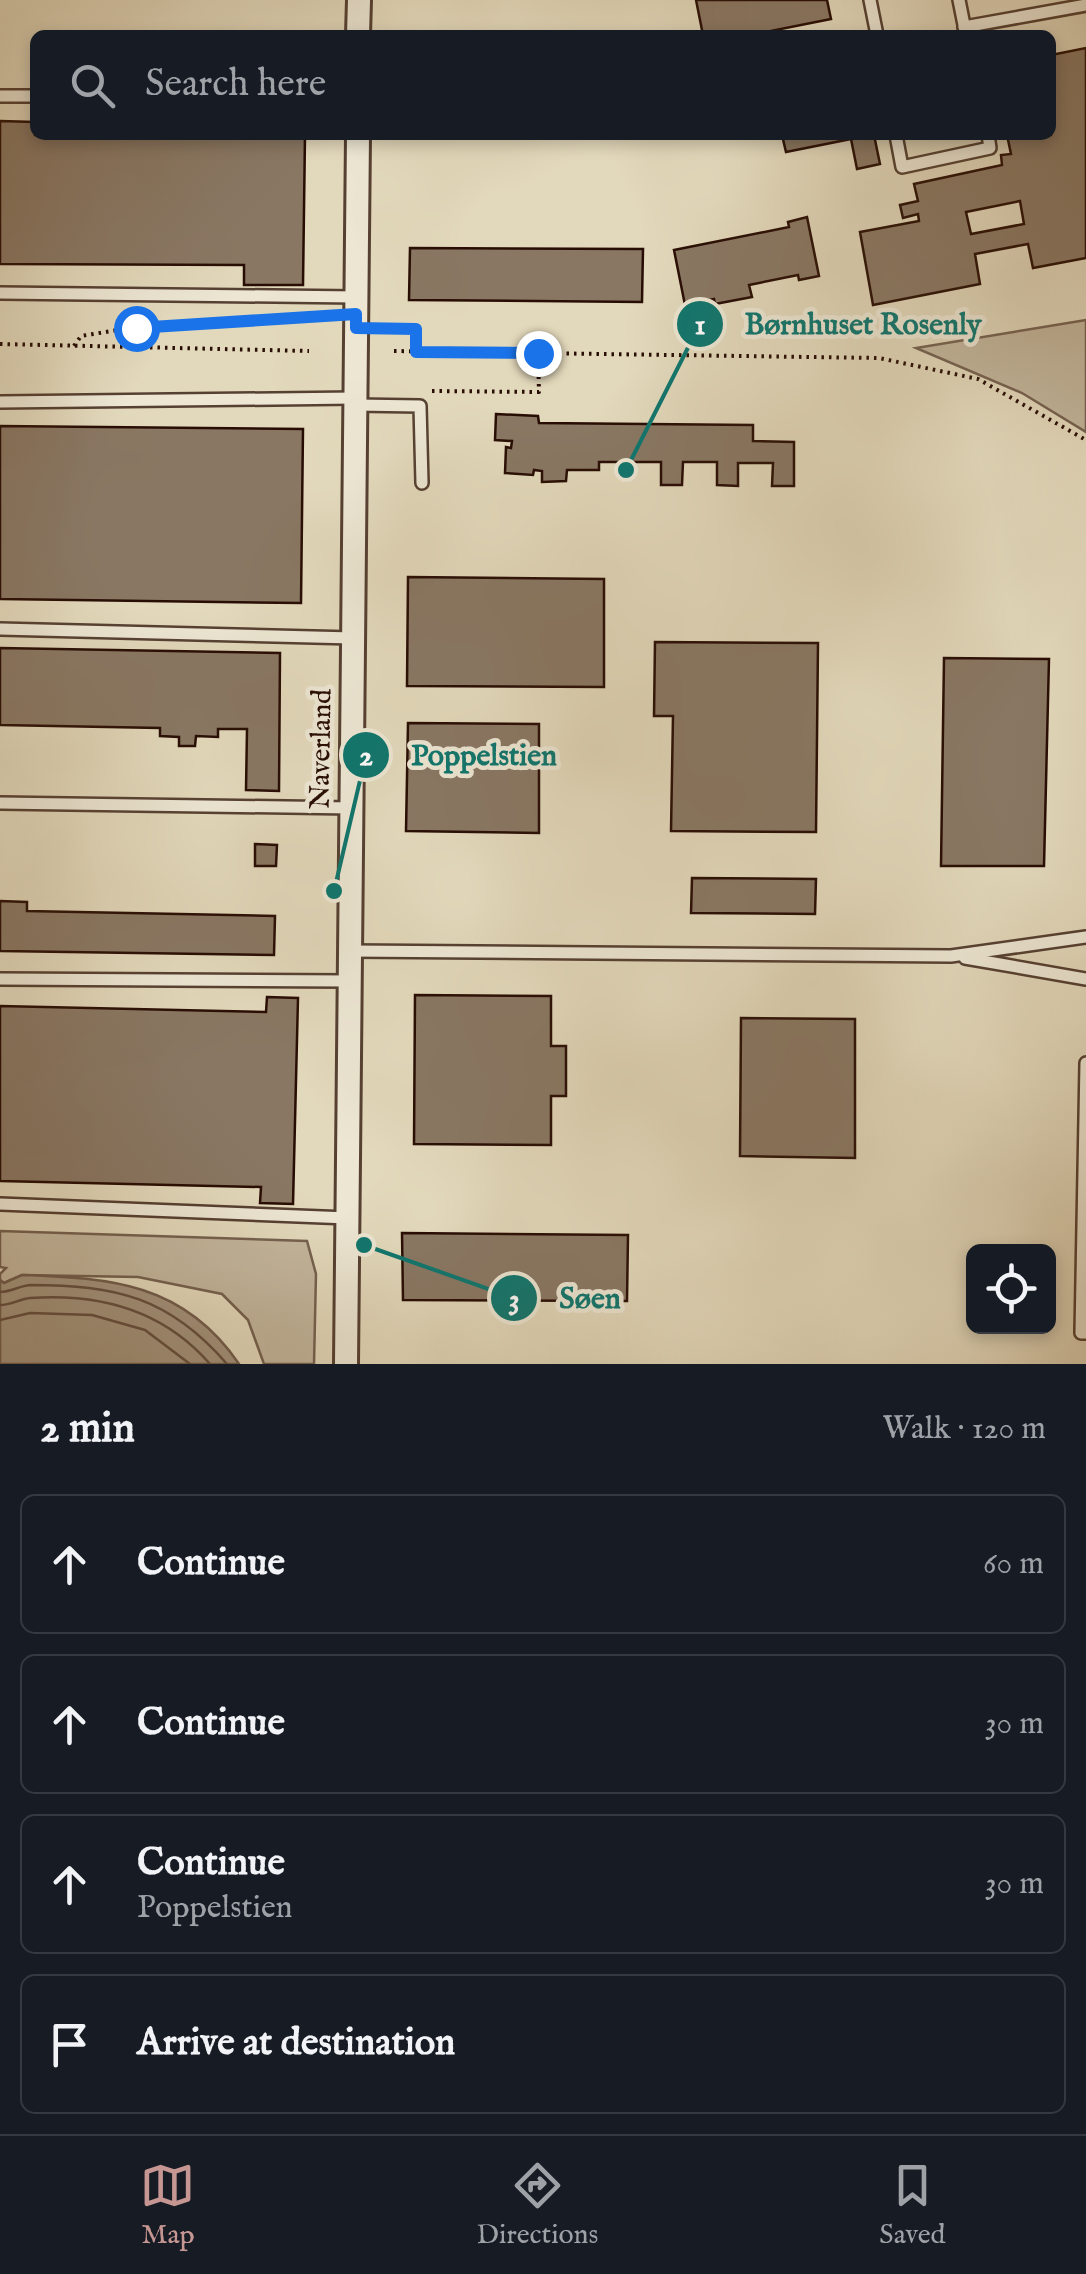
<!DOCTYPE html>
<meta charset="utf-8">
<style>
:root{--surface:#171b24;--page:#242831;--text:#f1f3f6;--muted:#9ea1a6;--line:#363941;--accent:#c59692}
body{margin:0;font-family:"IM FELL English",serif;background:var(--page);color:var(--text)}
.controls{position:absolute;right:30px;bottom:30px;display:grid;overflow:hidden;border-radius:15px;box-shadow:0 5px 15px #0003}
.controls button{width:90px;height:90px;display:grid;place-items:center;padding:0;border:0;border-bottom:2px solid var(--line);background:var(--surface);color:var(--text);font:50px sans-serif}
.stop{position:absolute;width:30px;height:30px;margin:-22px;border:8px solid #1a73e8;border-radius:50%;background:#fff}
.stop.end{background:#1a73e8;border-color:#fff;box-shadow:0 2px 10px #0008}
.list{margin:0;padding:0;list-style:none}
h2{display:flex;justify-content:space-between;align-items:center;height:130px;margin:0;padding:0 40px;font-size:42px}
h2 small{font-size:32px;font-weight:400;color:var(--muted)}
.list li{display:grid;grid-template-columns:65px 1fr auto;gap:30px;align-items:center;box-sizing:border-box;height:140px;margin:0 20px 20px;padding:0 20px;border:2px solid var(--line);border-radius:15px}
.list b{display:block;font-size:38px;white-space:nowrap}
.list p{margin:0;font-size:32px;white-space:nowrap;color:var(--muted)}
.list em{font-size:32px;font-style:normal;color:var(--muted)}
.icon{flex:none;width:55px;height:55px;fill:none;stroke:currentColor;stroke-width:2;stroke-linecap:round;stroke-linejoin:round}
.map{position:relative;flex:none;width:1086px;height:1364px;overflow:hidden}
.search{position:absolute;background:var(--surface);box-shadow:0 5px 15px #0003;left:30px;right:30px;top:30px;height:110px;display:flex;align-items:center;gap:25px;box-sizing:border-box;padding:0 35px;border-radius:15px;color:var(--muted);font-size:38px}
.sheet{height:770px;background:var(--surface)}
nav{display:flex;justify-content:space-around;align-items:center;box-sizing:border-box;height:140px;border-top:2px solid var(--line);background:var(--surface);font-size:28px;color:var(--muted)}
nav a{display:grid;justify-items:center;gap:5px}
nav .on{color:var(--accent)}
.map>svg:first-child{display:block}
</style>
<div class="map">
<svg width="1086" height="1364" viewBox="0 0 1086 1364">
<rect width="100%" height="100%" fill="#e2d8bb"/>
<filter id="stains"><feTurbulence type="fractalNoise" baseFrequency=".002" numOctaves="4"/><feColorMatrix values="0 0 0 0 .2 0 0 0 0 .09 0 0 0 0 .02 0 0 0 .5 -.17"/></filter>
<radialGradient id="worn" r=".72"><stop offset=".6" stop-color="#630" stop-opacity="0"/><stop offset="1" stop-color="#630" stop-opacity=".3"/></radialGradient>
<g fill="#c2b59c" stroke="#756150" stroke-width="2.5">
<path d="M1086,320V432L1022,393L916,348Z"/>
<path d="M0,1231L307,1241L316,1274L314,1364H264L248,1320L222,1294L138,1277L22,1275L4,1283L0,1280V1274L6,1268L0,1267Z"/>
</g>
<path fill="#a3937d" stroke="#725d4d" stroke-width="2.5" d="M22,1275C111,1278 184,1283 239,1364H0V1280L4,1283Z"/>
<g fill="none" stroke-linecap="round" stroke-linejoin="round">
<g stroke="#665040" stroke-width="2.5">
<path d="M0,1292C11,1292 19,1286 30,1285C116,1285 169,1297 227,1364"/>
<path d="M0,1305C11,1305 20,1299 30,1298C100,1293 164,1311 210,1364"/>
<path d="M0,1320L30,1313L92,1315L145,1330L190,1364"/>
</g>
</g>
<g fill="#897763" stroke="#280d04" stroke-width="2.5" fill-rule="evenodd">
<path d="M696,0H827L831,19L751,35H703Z"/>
<path d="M1086,48V258L1033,268L1028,244L975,254L980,284L873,305L860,232L919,221L918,214L903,218L900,205L918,201L914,184L1002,165L1001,155L1011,154L1007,135H1051V55ZM1020,201L1024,224L971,234L966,212Z"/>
<path d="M0,121L35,122V135H305L303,285H244V265L0,264Z"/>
<path d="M782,135H874L880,164L857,169L851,139L786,152Z"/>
<path d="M807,217L819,276L799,280L798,275L749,285L752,297L715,304L714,299L685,305L674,250L789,227L788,222Z"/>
<path d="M410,248L643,249L642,302L409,300Z"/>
<path d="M496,414L538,416L539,423L753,425V441L794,442V486H772L773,463H738V486L717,485V462H683L682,485H661V462H599V470H567L566,481L542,482V471L534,470L533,475L505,473L506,447L511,448L512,441L495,440Z"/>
<path d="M0,426L303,429L301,603L0,599Z"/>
<path d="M408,577L604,579V687L407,686Z"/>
<path d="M655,642L818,643L816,832L671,831L673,716H654Z"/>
<path d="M0,648L280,653L279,791L246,790L247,729H218V737L196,736L195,746H179V737L160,736V728L0,725Z"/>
<path d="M944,658L1049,659L1044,866H941Z"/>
<path d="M408,723L539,724V833L406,831Z"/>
<path d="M255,844L277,845L276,866H255Z"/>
<path d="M692,878L816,879L815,914L691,913Z"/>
<path d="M0,901L27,902V911L275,916L274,955L0,951Z"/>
<path d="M415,995L551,996V1046H566V1096H551V1145L414,1144Z"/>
<path d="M267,997L298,998L293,1204L260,1203L261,1187L0,1181V1006L266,1012Z"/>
<path d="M741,1018L855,1019V1158L740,1156Z"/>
<path d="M402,1233L628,1235L627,1301L403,1300Z"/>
</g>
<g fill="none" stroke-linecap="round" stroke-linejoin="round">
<defs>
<g id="lane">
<path d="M870,0L877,35"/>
<path d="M959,0L966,35"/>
<path d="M964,27L1086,5"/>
<path d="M0,96H35"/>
<path d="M896,135L902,167L990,148L988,135"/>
<path d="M0,293L356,297"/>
<path d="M0,402L355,398"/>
<path d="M355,405L420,406L422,483"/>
<path d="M0,629L353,638"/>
<path d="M0,803L352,808"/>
<path d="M351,951L951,956L1086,937"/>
<path d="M965,958L1086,979"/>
<path d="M0,979L350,981"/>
<path d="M1086,1063L1081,1333H1086"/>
<path d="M0,1204L348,1218"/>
</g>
<g id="street">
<path d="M358,35L359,0"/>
<path d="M346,1364L358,135"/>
</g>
</defs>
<use href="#lane" stroke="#564032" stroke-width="16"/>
<use href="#street" stroke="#564032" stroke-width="28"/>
<g stroke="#280d04" stroke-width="4" stroke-dasharray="2.5 5" stroke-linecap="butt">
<path d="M381,328L416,329L415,352"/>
<path d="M0,344L309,351"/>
<path d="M74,346L81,336L136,327L301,316"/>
<path d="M394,351L879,358L978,379L1086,440"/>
<path d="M432,391L539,392L538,353"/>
</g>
<use href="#lane" stroke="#ece6d3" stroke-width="11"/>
<use href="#street" stroke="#ece6d3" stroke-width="22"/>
</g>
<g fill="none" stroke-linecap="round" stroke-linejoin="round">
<path stroke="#1a73e8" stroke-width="12" d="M136,328L356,314V328L416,329V352L538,353"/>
</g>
<g text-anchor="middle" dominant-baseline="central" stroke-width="9" stroke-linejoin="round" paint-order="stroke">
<g font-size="28" fill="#280d04" stroke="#ece6d3">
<text transform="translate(322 749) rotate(-89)">Naverland</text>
</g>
</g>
<path fill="none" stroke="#0f766e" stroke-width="4" d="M626 470L700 324M334 891L366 755M364 1245L514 1298"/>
<g fill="#0f766e" stroke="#ece6d3" stroke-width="4">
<circle cx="626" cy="470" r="10"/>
<circle cx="334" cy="891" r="10"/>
<circle cx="364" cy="1245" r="10"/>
<circle cx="700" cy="324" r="25"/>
<circle cx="366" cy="755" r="25"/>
<circle cx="514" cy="1298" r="25"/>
</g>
<g font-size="30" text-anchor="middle" font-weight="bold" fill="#fff">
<text x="700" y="334">1</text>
<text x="366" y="765">2</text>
<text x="514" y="1308">3</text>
</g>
<g font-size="30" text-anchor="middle" font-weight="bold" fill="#0f766e" stroke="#ece6d3" stroke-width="9" stroke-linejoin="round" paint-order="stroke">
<text x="863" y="334">Børnhuset Rosenly</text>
<text x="484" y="765">Poppelstien</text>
<text x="590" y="1308">Søen</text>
</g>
<rect width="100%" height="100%" filter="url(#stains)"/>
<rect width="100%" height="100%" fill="url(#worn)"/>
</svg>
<div class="controls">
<button><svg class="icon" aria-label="locate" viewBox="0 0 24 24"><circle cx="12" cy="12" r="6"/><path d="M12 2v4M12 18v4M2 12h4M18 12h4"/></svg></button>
</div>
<div class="stop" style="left:136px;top:328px"></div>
<div class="stop end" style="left:538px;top:353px"></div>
<div class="search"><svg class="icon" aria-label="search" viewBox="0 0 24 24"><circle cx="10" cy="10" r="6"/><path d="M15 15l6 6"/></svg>Search here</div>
</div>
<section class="sheet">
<h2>2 min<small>Walk · 120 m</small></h2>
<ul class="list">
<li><svg class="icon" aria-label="ahead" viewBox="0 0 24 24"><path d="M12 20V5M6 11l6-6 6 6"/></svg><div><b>Continue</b></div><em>60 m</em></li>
<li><svg class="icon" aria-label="ahead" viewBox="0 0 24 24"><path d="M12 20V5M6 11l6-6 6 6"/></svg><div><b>Continue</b></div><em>30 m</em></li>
<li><svg class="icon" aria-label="ahead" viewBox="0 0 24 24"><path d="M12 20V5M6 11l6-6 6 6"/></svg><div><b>Continue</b><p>Poppelstien</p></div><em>30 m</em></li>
<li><svg class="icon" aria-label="arrive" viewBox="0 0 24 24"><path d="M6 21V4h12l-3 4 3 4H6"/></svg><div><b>Arrive at destination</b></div></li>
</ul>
</section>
<nav>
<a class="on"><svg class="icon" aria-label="map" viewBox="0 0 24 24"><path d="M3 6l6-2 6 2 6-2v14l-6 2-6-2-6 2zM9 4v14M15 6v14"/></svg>Map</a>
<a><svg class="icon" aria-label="directions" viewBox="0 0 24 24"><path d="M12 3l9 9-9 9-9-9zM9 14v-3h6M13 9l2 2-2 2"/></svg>Directions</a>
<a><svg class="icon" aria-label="saved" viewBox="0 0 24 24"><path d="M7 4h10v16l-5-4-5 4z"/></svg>Saved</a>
</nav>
